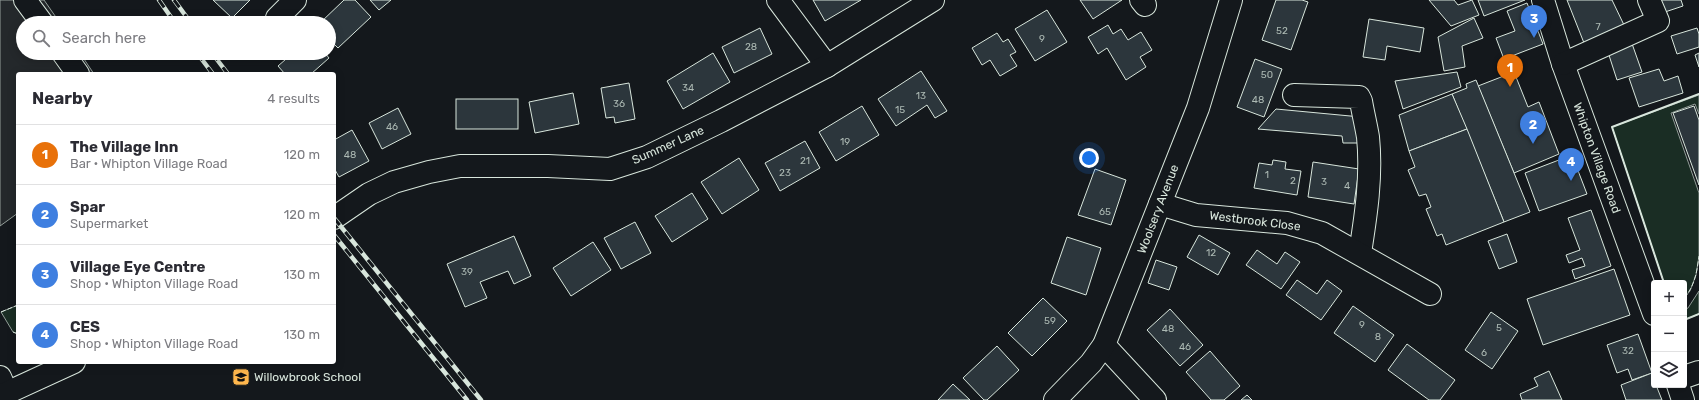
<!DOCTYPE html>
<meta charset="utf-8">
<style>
:root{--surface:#fff;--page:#f7f7f7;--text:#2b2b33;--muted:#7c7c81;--line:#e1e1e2;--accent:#2563eb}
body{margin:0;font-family:Rubik,sans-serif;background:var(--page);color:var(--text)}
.controls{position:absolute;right:12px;bottom:12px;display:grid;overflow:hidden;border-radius:4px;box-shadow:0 2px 10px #0003}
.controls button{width:36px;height:36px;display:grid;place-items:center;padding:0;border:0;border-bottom:1px solid var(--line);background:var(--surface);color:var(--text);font:20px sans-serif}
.you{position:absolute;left:1089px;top:158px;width:14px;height:14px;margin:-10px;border:3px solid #fff;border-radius:50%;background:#1a73e8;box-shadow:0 0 0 6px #1a73e833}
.badge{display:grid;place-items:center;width:26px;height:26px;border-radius:50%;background:var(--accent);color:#fff;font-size:13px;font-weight:700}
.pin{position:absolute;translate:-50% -33px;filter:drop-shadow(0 1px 2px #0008)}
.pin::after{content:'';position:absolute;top:21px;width:14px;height:12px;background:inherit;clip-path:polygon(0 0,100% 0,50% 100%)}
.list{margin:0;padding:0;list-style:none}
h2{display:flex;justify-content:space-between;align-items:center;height:52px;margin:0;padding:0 16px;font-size:17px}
h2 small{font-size:13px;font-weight:400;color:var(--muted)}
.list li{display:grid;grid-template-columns:26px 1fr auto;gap:12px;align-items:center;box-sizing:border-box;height:60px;padding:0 16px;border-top:1px solid var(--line)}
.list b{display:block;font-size:15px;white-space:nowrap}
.list p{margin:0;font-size:13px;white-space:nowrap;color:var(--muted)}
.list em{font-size:13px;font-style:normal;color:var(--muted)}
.icon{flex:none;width:22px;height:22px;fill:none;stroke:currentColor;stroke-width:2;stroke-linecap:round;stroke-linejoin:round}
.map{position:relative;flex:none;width:1699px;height:400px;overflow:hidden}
.search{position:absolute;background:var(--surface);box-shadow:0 2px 10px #0003;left:16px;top:16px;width:320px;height:44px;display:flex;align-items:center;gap:10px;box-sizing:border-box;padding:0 14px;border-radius:22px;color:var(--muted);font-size:15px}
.panel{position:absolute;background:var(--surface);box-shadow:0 2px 10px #0003;left:16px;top:72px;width:320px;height:292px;border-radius:4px}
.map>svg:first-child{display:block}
</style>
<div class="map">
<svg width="1699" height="400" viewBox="0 0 1699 400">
<rect width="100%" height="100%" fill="#14181c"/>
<g fill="#1a2d24" stroke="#939e99">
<path d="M1699,95V114L1695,104L1671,113L1699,193V256L1696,275L1690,291L1684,298V283H1664L1612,127Z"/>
<path d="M1699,291V314L1684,320V310L1688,308Z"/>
<path d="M18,305V334L13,332L1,312Z"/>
</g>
<path fill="#24282b" stroke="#939e99" d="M0,0H44L60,23H23V53H80L94,74H18V213L0,226Z"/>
<g fill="#2c363c" stroke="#d8e6dc">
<path d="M213,0H250L232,18Z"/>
<path d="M344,0H355L371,17L338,48L329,39V23H320Z"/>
<path d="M370,0H391L379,10Z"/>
<path d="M813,0H861L825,21Z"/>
<path d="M1080,0H1122L1093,19Z"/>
<path d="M1276,0H1302L1308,2L1291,50L1262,40Z"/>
<path d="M1429,0H1454L1458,5L1472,0L1479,15L1451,26Z"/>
<path d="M1478,0H1525L1484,16Z"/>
<path d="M1567,0H1612L1624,25L1584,43Z"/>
<path d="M1661,0H1681L1683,6L1665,12Z"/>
<path d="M1527,3L1543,44L1504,59L1496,38L1515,31L1507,11Z"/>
<path d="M1047,10L1067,42L1035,61L1015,29Z"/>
<path d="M1474,18L1483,38L1462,46L1465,67L1444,71L1438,37Z"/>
<path d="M1369,19L1424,28L1420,52L1387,46L1385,60L1363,57Z"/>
<path d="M1108,25L1113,34L1121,29L1128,40L1141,32L1152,50L1140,57L1146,67L1126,80L1107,48L1098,54L1088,37Z"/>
<path d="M760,28L772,54L734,73L722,47Z"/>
<path d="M1697,28L1699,34V47L1677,54L1671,36Z"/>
<path d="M997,33L1003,42L1008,39L1016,52L1010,55L1017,66L1000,76L990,60L982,65L972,48Z"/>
<path d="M1630,38L1642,72L1617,80L1606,46Z"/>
<path d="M293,53H325L329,58L311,74H285L278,66Z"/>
<path d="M713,53L730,82L683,109L667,81Z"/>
<path d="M1699,53V67L1695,55Z"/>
<path d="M1255,59L1282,69L1264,117L1237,107Z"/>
<path d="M1659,69L1664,81L1678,76L1683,93L1639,107L1629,78Z"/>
<path d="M921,71L947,111L935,118L927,105L896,126L878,99Z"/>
<path d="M1457,72L1461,87L1403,109L1395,81Z"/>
<path d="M1514,72L1528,107L1539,102L1559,154L1514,173L1478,86Z"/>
<path d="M1476,80L1530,212L1504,222L1452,94L1467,88L1466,84Z"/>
<path d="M629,83L635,119L615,123L614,117L606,118L601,88Z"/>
<path d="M573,93L579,124L535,133L529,102Z"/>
<path d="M1452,94L1467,129L1409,151L1399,115Z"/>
<rect x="456" y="99" width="62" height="30"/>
<path d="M862,106L879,135L836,161L819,132Z"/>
<path d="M1694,106L1699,120V185L1673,113Z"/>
<path d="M398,108L411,134L382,149L369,123Z"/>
<path d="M1276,109L1361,117L1362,143H1343L1342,136L1258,129Z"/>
<path d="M1467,129L1504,222L1446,245L1442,234L1437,236L1426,209L1431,207L1426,194L1419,196L1408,170L1415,167L1409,151Z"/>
<path d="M352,130L369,161L339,177L334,168V140Z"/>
<path d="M805,141L820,168L780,191L765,163Z"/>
<path d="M1572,155L1587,194L1539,211L1525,173Z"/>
<path d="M739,158L759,190L722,214L701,182Z"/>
<path d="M1273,160L1286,162L1285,169L1301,171L1297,195L1254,188L1259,163L1272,165Z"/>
<path d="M1313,162L1359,169L1354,204L1308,197Z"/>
<path d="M1095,169L1126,180L1111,225L1078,215Z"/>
<path d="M692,193L708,219L672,242L655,216Z"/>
<path d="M1591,210L1611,266L1575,279L1572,270L1585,266L1582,258L1569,263L1566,255L1580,250L1568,218Z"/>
<path d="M635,222L651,253L621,269L604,238Z"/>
<path d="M1507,234L1517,262L1499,269L1488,241Z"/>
<path d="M1199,235L1230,253L1218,275L1187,257Z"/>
<path d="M514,236L531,276L514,284L508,271L480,282L487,298L465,307L447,264Z"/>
<path d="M1067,237L1101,248L1086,295L1051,283Z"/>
<path d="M593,242L611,270L571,296L553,268Z"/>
<path d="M1257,250L1277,264L1285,252L1300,262L1281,289L1246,265Z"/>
<path d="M1156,260L1177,267L1169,290L1148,283Z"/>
<path d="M1614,269L1630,315L1543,345L1527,299Z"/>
<path d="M1297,280L1317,294L1327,280L1342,291L1321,320L1286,295Z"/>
<path d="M1043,298L1067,321L1032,356L1008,333Z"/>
<path d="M1353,306L1394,335L1375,362L1334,333Z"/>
<path d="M1170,309L1203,345L1180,366L1147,330Z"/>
<path d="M1491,312L1518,331L1492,369L1465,350Z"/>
<path d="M1638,334L1652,373L1632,380L1628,369L1617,373L1607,345Z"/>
<path d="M1407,344L1455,380L1440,400H1429L1388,370Z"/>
<path d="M997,346L1019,370L987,400H984L963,378Z"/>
<path d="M1210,351L1240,386L1224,400H1211L1186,372Z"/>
<path d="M1549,371L1562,400H1522L1520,394L1538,386L1534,378Z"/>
<path d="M1652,373L1654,385H1656L1662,400H1626L1621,385Z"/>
<path d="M953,384L970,400H938Z"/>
<path d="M1247,395L1252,400H1241Z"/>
</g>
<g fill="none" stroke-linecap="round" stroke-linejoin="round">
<defs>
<g id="minor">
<path d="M25,0L42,23"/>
<path d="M778,0L827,66"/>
<path d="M1141,0L1145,5"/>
<path d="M1543,0L1563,64L1654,314"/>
<path d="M277,18L295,0"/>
<path d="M63,53L78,74"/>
<path d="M1563,64L1658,21L1649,0"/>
<path d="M1294,95L1359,97L1361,101C1363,113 1366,125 1368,137C1372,176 1366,215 1360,253"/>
<path d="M1160,204L1196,215L1287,223L1322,233L1430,294"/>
<path d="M334,218L369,194L394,182L429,172L460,166H548L610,169L647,157L721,121L827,66L933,0"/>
<path d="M1104,345L1155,400"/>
<path d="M0,377L7,393"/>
<path d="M1684,377L1699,372"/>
<path d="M1678,385L1683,400"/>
<path d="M0,396L74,362"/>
<path d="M1055,400L1091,363L1104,345L1198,108L1231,0"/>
</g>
</defs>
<use href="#minor" stroke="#d8e6dc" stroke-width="24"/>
<use href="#minor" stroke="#14181c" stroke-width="22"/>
<defs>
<g id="rail">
<path d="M159,0L175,23"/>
<path d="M174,0L191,23"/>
<path d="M197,53L213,74"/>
<path d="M212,53L228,74"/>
<path d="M334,218L481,400"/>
<path d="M334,235L467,400"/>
</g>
</defs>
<use href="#rail" stroke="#d8e6dc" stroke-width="4.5"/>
<use href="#rail" stroke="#14181c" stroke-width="3" stroke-dasharray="9" stroke-linecap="butt"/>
<g stroke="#d8e6dc" stroke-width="1" stroke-dasharray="5 2" stroke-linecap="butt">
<path d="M18,233V235"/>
<path d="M1684,298C1695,286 1697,271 1699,256"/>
<path d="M1,312L18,305"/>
<path d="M13,332L18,334"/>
</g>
<g stroke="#d8e6dc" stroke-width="2">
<path d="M1664,283L1612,127L1699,94"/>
<path d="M1684,320L1699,314"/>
</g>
</g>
<defs>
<symbol id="school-square" viewBox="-11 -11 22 22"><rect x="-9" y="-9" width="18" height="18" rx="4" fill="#ffb74d" stroke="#14181c"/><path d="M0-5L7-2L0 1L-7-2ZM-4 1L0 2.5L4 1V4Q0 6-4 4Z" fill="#111"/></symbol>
</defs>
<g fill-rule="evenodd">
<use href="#school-square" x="231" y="367" width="20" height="20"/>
</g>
<g text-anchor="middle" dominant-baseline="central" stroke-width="3" stroke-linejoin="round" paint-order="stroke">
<g font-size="10" fill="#adbab4">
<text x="1598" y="27">7</text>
<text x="1282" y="31">52</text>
<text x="1042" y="39">9</text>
<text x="751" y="47">28</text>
<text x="1267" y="75">50</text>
<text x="688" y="88">34</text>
<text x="921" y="96">13</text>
<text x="1258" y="100">48</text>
<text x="619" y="104">36</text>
<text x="900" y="110">15</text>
<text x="392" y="127">46</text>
<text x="845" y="142">19</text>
<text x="350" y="155">48</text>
<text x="805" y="161">21</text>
<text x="785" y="173">23</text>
<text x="1267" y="175">1</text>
<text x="1293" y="181">2</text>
<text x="1324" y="182">3</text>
<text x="1347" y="186">4</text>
<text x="1105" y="212">65</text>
<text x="1211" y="253">12</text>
<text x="467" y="272">39</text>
<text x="1050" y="321">59</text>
<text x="1362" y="325">9</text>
<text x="1499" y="328">5</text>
<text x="1168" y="329">48</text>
<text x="1378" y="337">8</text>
<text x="1185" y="347">46</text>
<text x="1628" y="351">32</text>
<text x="1484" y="353">6</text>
</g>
<g font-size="12" fill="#d8e6dc" stroke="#14181c">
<text transform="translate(668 145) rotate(-24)">Summer Lane</text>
<text transform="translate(1597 158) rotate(70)">Whipton Village Road</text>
<text transform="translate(1158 209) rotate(-69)">Woolsery Avenue</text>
<text transform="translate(1255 221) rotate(7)">Westbrook Close</text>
</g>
<g font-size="12" fill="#d8e6dc" stroke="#14181c" text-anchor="start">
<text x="254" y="377">Willowbrook School</text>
</g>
</g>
</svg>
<div class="controls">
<button>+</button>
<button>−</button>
<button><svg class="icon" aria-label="layers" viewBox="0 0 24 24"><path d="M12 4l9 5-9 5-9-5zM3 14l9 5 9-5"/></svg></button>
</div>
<div class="you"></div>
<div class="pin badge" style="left:1510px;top:87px;background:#e8710a">1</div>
<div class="pin badge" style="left:1533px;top:144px;background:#3f7fe0">2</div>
<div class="pin badge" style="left:1534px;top:38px;background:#3f7fe0">3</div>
<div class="pin badge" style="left:1571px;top:181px;background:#3f7fe0">4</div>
<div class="search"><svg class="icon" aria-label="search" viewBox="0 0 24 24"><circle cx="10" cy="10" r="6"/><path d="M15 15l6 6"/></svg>Search here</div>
<section class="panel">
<h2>Nearby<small>4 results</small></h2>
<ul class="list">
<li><span class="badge" style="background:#e8710a">1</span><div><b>The Village Inn</b><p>Bar · Whipton Village Road</p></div><em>120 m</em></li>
<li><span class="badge" style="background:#3f7fe0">2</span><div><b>Spar</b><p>Supermarket</p></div><em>120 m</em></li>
<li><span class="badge" style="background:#3f7fe0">3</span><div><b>Village Eye Centre</b><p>Shop · Whipton Village Road</p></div><em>130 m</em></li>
<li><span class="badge" style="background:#3f7fe0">4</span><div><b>CES</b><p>Shop · Whipton Village Road</p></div><em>130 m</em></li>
</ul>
</section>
</div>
